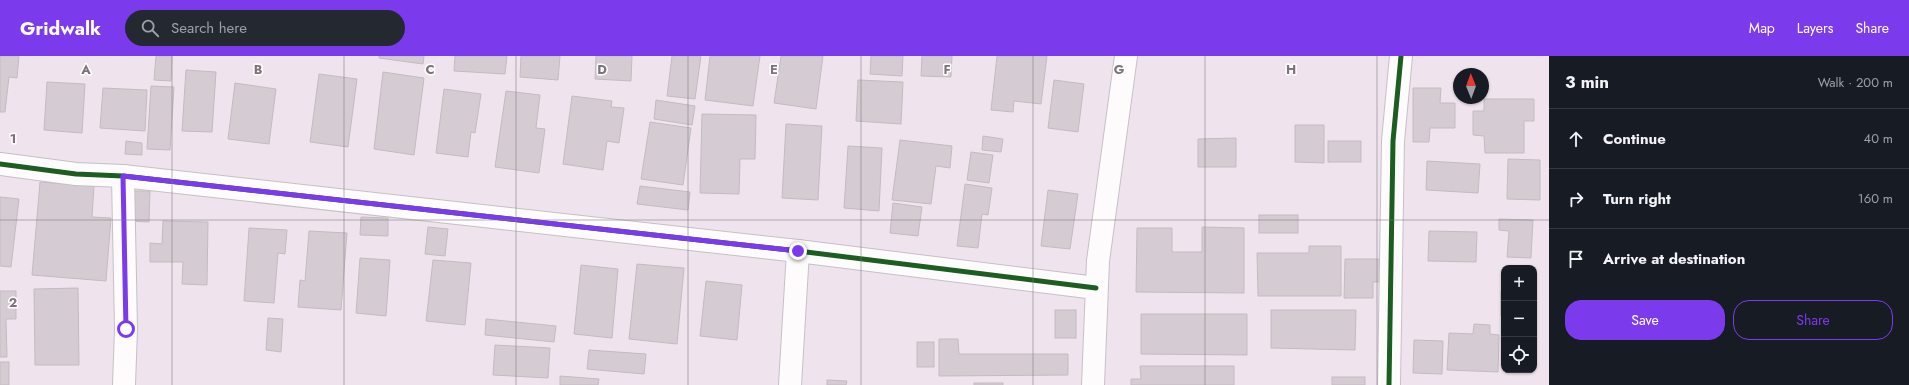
<!DOCTYPE html>
<meta charset="utf-8">
<style>
:root{--surface:#171b24;--page:#242831;--text:#f1f3f6;--muted:#9ea1a6;--line:#363941;--accent:#7c3aed}
body{margin:0;font-family:Jost,sans-serif;background:var(--page);color:var(--text)}
.controls{position:absolute;right:12px;bottom:12px;display:grid;overflow:hidden;border-radius:8px;box-shadow:0 1px 3px #0004}
.controls button{width:36px;height:36px;display:grid;place-items:center;padding:0;border:0;border-bottom:1px solid var(--line);background:var(--surface);color:var(--text);font:20px sans-serif}
.compass{position:absolute;left:1453px;top:12px;width:36px;height:36px;border-radius:50%;background:var(--surface);box-shadow:0 1px 3px #0004;rotate:359deg}
.stop{position:absolute;width:12px;height:12px;margin:-9px;border:3px solid #7c3aed;border-radius:50%;background:#fff}
.stop.end{background:#7c3aed;border-color:#fff;box-shadow:0 1px 4px #0008}
.list{margin:0;padding:0;list-style:none}
h2{display:flex;justify-content:space-between;align-items:center;height:52px;margin:0;padding:0 16px;font-size:17px}
h2 small{font-size:13px;font-weight:400;color:var(--muted)}
.list li{display:grid;grid-template-columns:26px 1fr auto;gap:12px;align-items:center;box-sizing:border-box;height:60px;padding:0 16px;border-top:1px solid var(--line)}
.list b{display:block;font-size:15px;white-space:nowrap}
.list em{font-size:13px;font-style:normal;color:var(--muted)}
.actions{display:flex;gap:8px;padding:12px 16px}
.actions a{flex:1;padding:9px 0;border:1px solid var(--accent);border-radius:16px;text-align:center;font-size:14px;color:var(--accent)}
.actions .main{background:var(--accent);color:#fff}
.icon{flex:none;width:22px;height:22px;fill:none;stroke:currentColor;stroke-width:2;stroke-linecap:round;stroke-linejoin:round}
.map{position:relative;flex:none;width:1549px;height:329px;overflow:hidden}
header{display:flex;align-items:center;gap:24px;box-sizing:border-box;height:56px;padding:0 20px;background:var(--accent);color:#fff}
header strong{font-size:19px}
nav{display:flex;gap:22px;margin-inline-start:auto;font-size:14px}
.search{width:280px;height:36px;background:var(--page);display:flex;align-items:center;gap:10px;box-sizing:border-box;padding:0 14px;border-radius:22px;color:var(--muted);font-size:15px}
main{display:flex}
aside{flex:1;background:var(--surface)}
.map>svg:first-child{display:block}
</style>
<header>
<strong>Gridwalk</strong>
<div class="search"><svg class="icon" aria-label="search" viewBox="0 0 24 24"><circle cx="10" cy="10" r="6"/><path d="M15 15l6 6"/></svg>Search here</div>
<nav><a>Map</a><a>Layers</a><a>Share</a></nav>
</header>
<main>
<div class="map">
<svg width="1549" height="329" viewBox="0 0 1549 329">
<rect width="100%" height="100%" fill="#efe4ed"/>
<g fill="#d5ccd3" stroke="#c4bbc2">
<path d="M0,0H19L17,22L9,21L5,56H0Z"/>
<path d="M156,0H172L171,25L154,24Z"/>
<path d="M379,0H424L423,8L379,2Z"/>
<path d="M455,0H507L505,18L454,15Z"/>
<path d="M521,0H560L558,24L520,21Z"/>
<path d="M596,0H632L631,25L595,23Z"/>
<path d="M672,0H701L695,43L667,40Z"/>
<path d="M710,0H760L753,50L705,44Z"/>
<path d="M781,0H823L816,53L774,47Z"/>
<path d="M871,0H903L902,20L870,18Z"/>
<path d="M922,0H952L951,21L921,20Z"/>
<path d="M997,0H1047L1041,48L1014,45L1013,56L991,54Z"/>
<path d="M186,14L216,16L212,76L182,75Z"/>
<path d="M383,16L424,22L414,99L374,93Z"/>
<path d="M319,18L357,23L348,91L310,86Z"/>
<path d="M858,24L903,26L901,68L856,65Z"/>
<path d="M1054,24L1084,28L1078,76L1048,72Z"/>
<path d="M47,26L85,28L82,77L44,74Z"/>
<path d="M235,27L276,33L269,88L228,83Z"/>
<path d="M151,30L174,31L170,94L147,93Z"/>
<path d="M103,32L147,34L145,75L100,72Z"/>
<path d="M1413,32H1441L1440,47H1455V72H1430L1429,86H1413Z"/>
<path d="M444,33L481,38L475,77L471,76L468,101L436,97Z"/>
<path d="M506,35L540,39L536,72L545,73L539,117L495,111Z"/>
<path d="M572,40L612,45L611,51L624,52L619,87L607,85L603,114L563,108Z"/>
<path d="M1484,43H1534V65H1524V97H1485L1484,80L1473,79V55H1484Z"/>
<path d="M656,44L695,50L692,69L654,63Z"/>
<path d="M702,58L756,59L755,103H740L739,138L700,137Z"/>
<path d="M650,66L691,72L683,129L641,123Z"/>
<path d="M786,68L822,70L818,144L782,142Z"/>
<path d="M1295,69H1324V107L1295,106Z"/>
<path d="M983,80L1003,83L1001,96L982,94Z"/>
<path d="M1236,82V111H1198V83Z"/>
<path d="M900,84L952,90L950,112L936,110L931,148L892,144Z"/>
<path d="M126,85L142,87V99L125,98Z"/>
<rect x="1328" y="85" width="33" height="21"/>
<path d="M848,90L882,92L879,155L844,152Z"/>
<path d="M971,96L993,99L989,127L967,124Z"/>
<path d="M1508,103L1540,104V144L1507,143Z"/>
<path d="M1427,105L1480,108L1478,137L1426,134Z"/>
<path d="M40,126L94,130L92,161L111,162L106,225L32,219Z"/>
<path d="M965,128L992,132L988,159L982,158L978,192L957,190Z"/>
<path d="M640,130L690,136L688,154L637,148Z"/>
<path d="M1048,134L1078,138L1070,193L1041,190Z"/>
<path d="M130,135H150L149,166L129,165Z"/>
<path d="M0,141L19,143L11,211L0,210Z"/>
<path d="M893,147L922,151L918,180L890,177Z"/>
<rect x="1259" y="159" width="39" height="18"/>
<path d="M361,161L388,162V180L360,179Z"/>
<path d="M1499,163L1533,164L1531,202L1507,201L1509,175L1499,174Z"/>
<path d="M163,165L208,166L207,229L182,228L183,206H150V187L162,188Z"/>
<path d="M428,171L448,173L445,200L425,198Z"/>
<path d="M1202,171L1244,172V237L1136,236L1137,172H1172V196H1202Z"/>
<path d="M249,172L287,174L285,198L278,197L274,247L244,245Z"/>
<path d="M309,175L347,177L341,254L298,251L300,224L305,225Z"/>
<path d="M1429,175L1477,176L1476,206L1428,205Z"/>
<path d="M1309,190H1341V240H1258L1257,197H1309Z"/>
<path d="M360,202L390,204L386,260L356,257Z"/>
<path d="M1345,203H1380V226H1373V242H1344Z"/>
<path d="M433,204L471,207L465,269L426,265Z"/>
<path d="M637,208L684,212L677,288L629,283Z"/>
<path d="M581,209L618,213L612,282L574,278Z"/>
<path d="M706,225L742,229L737,284L700,280Z"/>
<path d="M78,232L79,309H35L34,233Z"/>
<path d="M1504,234V260H1501V235Z"/>
<path d="M0,235H16V263H6L7,301H0Z"/>
<rect x="1055" y="254" width="21" height="28"/>
<path d="M1271,254H1356L1355,294L1271,292Z"/>
<path d="M1141,258H1247V299L1141,298Z"/>
<path d="M268,262L283,263L281,296L266,294Z"/>
<path d="M486,263L556,270L554,286L485,279Z"/>
<rect x="1534" y="266" width="2" height="32"/>
<path d="M1474,268L1490,269V278L1499,279L1498,316L1447,314L1449,277L1473,278Z"/>
<path d="M939,283H958L959,298H1068V319L939,320Z"/>
<path d="M1414,284L1443,285L1442,318L1413,317Z"/>
<rect x="917" y="286" width="17" height="25"/>
<path d="M495,289L550,292L548,322L493,319Z"/>
<path d="M589,294L646,298L644,318L587,313Z"/>
<rect x="0" y="306" width="9" height="23"/>
<path d="M1140,310H1234V329H1131V323H1141Z"/>
<path d="M560,320L599,323L598,329H560Z"/>
<rect x="1332" y="321" width="33" height="8"/>
<path d="M827,324L847,325L846,329H827Z"/>
<rect x="974" y="327" width="29" height="2"/>
</g>
<g fill="none" stroke-linecap="round" stroke-linejoin="round">
<defs>
<g id="minor">
<path d="M0,108L76,118L123,120L798,195L1096,232"/>
<path d="M123,120L126,273L124,329"/>
<path d="M790,329L798,195"/>
<path d="M1093,329L1098,205L1126,0"/>
<path d="M1389,329L1393,85L1401,0"/>
</g>
</defs>
<use href="#minor" stroke="#c7bfc6" stroke-width="24"/>
<use href="#minor" stroke="#fdfbfc" stroke-width="22"/>
<defs>
<g id="cycleway">
<path d="M0,108L76,118L123,120L798,195L1096,232"/>
<path d="M1389,329L1393,85L1401,0"/>
</g>
</defs>
<use href="#cycleway" stroke="#fff" stroke-width="8"/>
<use href="#cycleway" stroke="#1b5e20" stroke-width="5"/>
</g>
<g fill="none" stroke-linecap="round" stroke-linejoin="round">
<path stroke="#7c3aed" stroke-width="5" d="M126,273L123,120L798,195"/>
</g>
<path fill="none" stroke="#7d747b" stroke-width="1" stroke-opacity="0.55" d="M172,0V329M344,0V329M516,0V329M688,0V329M861,0V329M1033,0V329M1205,0V329M1377,0V329M0,164H1549"/>
<g font-size="13" text-anchor="middle" font-weight="bold" fill="#7d747b" stroke="#fff" stroke-width="3" stroke-linejoin="round" paint-order="stroke">
<text x="86" y="18">A</text>
<text x="258" y="18">B</text>
<text x="430" y="18">C</text>
<text x="602" y="18">D</text>
<text x="774" y="18">E</text>
<text x="947" y="18">F</text>
<text x="1119" y="18">G</text>
<text x="1291" y="18">H</text>
<text x="13" y="87">1</text>
<text x="13" y="251">2</text>
</g>
</svg>
<div class="controls">
<button>+</button>
<button>−</button>
<button><svg class="icon" aria-label="locate" viewBox="0 0 24 24"><circle cx="12" cy="12" r="6"/><path d="M12 2v4M12 18v4M2 12h4M18 12h4"/></svg></button>
</div>
<svg class="compass" viewBox="-18 -18 36 36"><path d="M0-13l5 13h-10z" fill="#e53935"/><path d="M0 13l5-13h-10z" fill="#9ea1a6"/></svg>
<div class="stop" style="left:126px;top:273px"></div>
<div class="stop end" style="left:798px;top:195px"></div>
</div>
<aside>
<h2>3 min<small>Walk · 200 m</small></h2>
<ul class="list">
<li><svg class="icon" aria-label="ahead" viewBox="0 0 24 24"><path d="M12 20V5M6 11l6-6 6 6"/></svg><div><b>Continue</b></div><em>40 m</em></li>
<li><svg class="icon" aria-label="right" viewBox="0 0 24 24"><path d="M7 20v-9h11M14 6l5 5-5 5"/></svg><div><b>Turn right</b></div><em>160 m</em></li>
<li><svg class="icon" aria-label="arrive" viewBox="0 0 24 24"><path d="M6 21V4h12l-3 4 3 4H6"/></svg><div><b>Arrive at destination</b></div></li>
</ul>
<div class="actions"><a class="main">Save</a><a>Share</a></div>
</aside>
</main>
